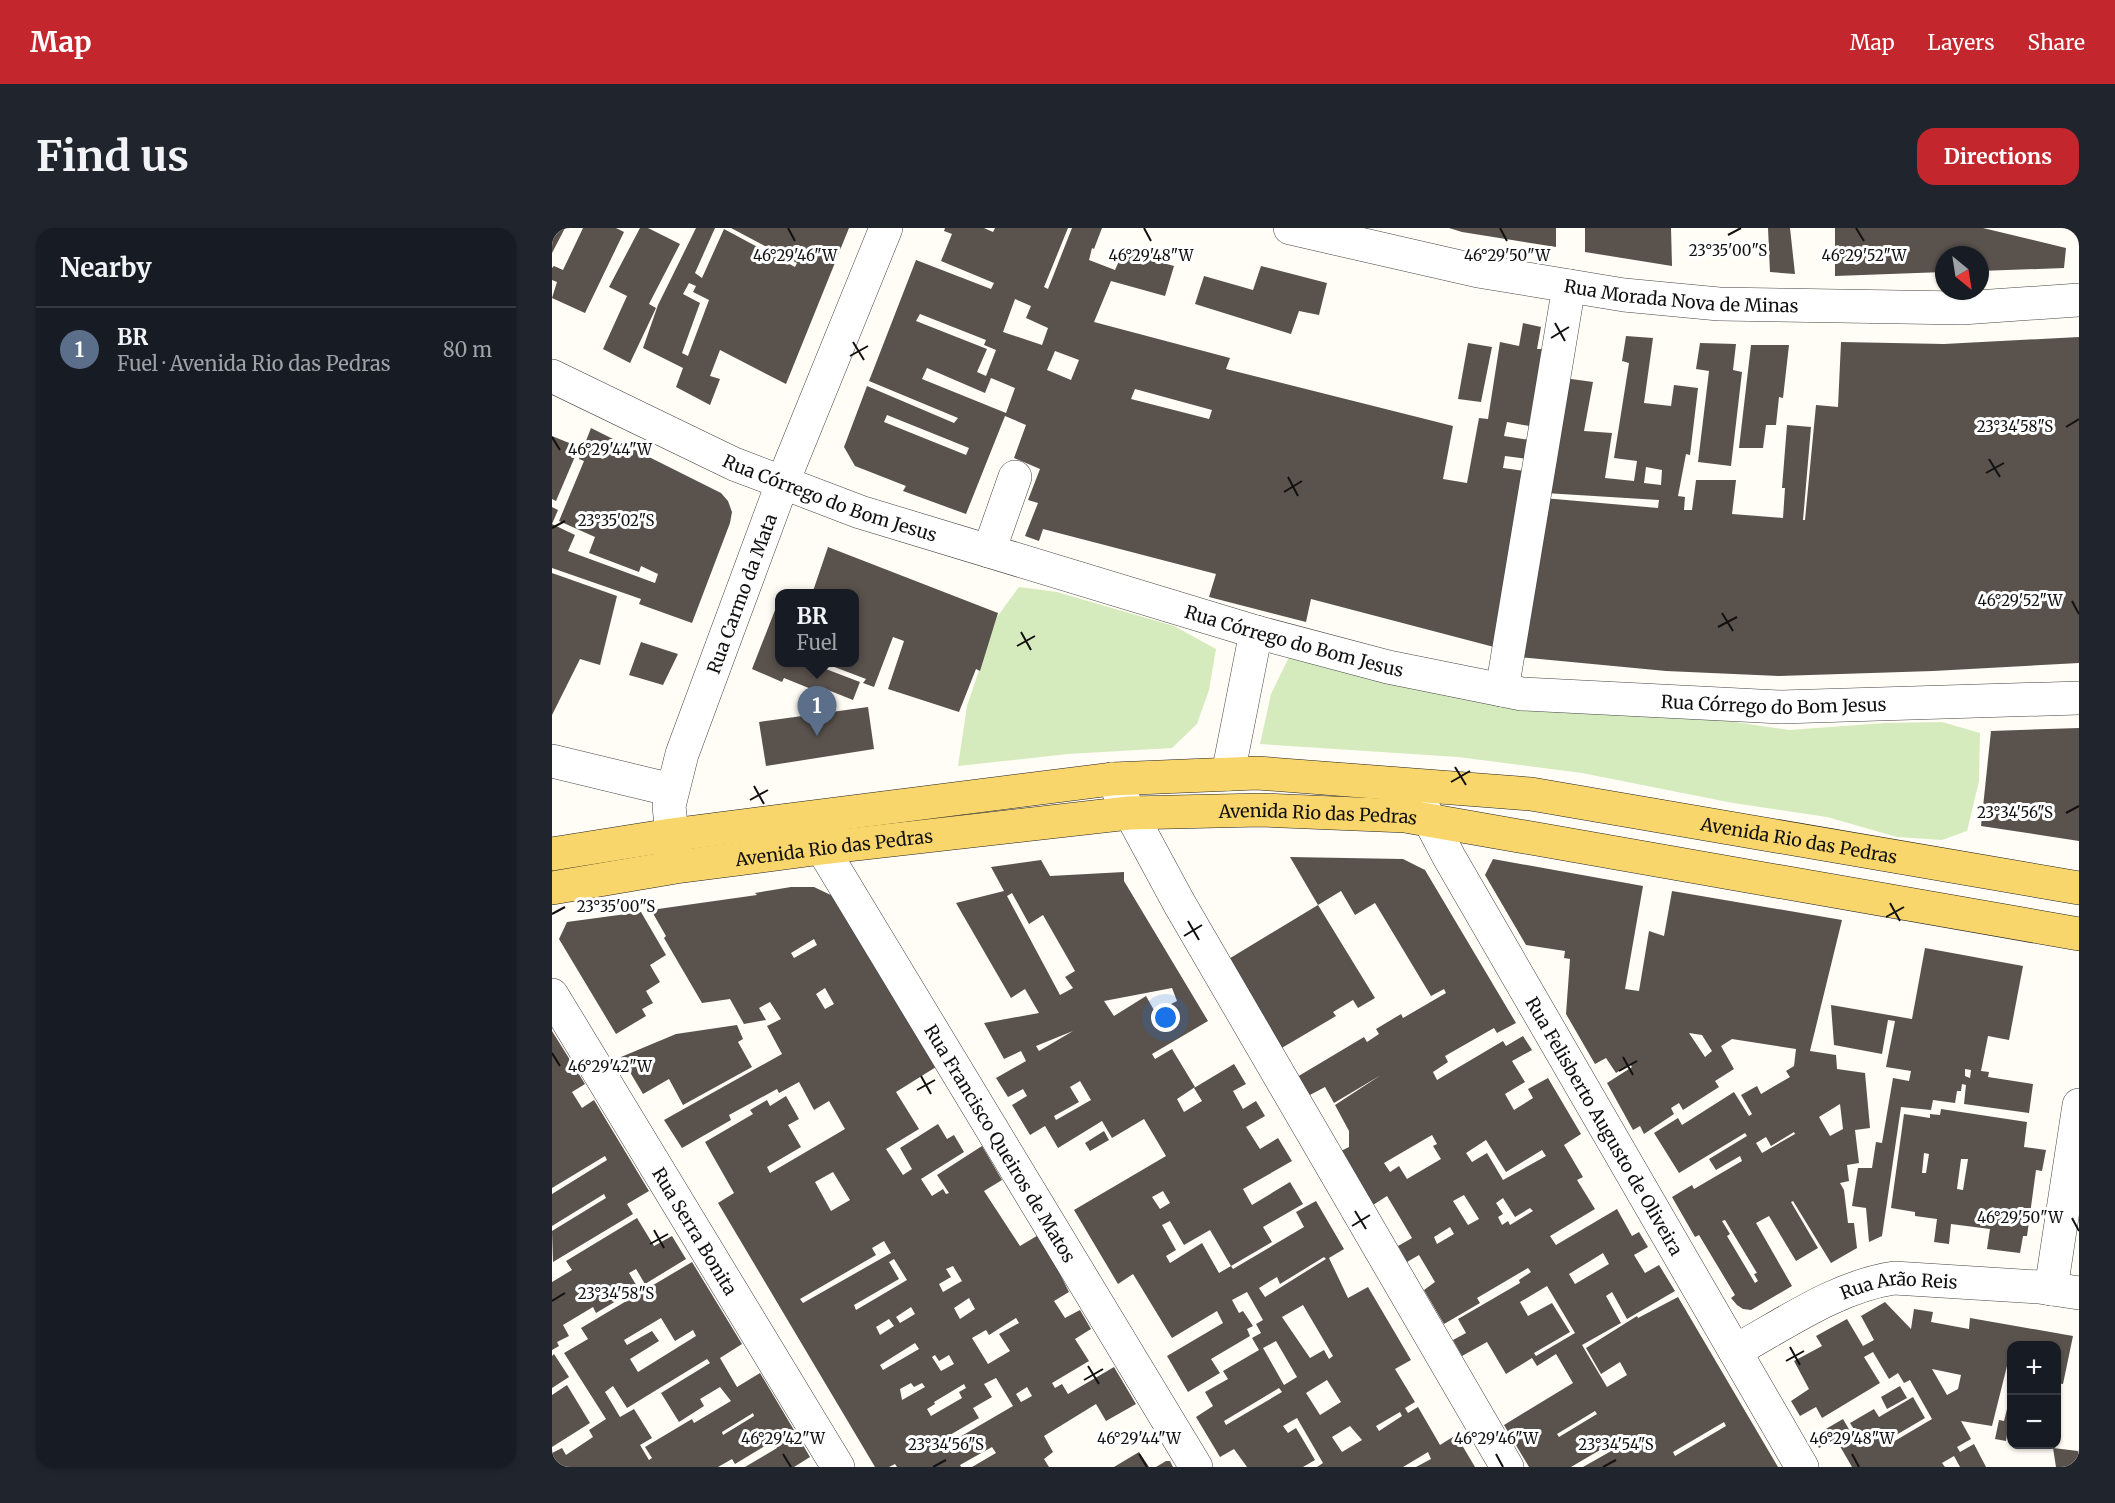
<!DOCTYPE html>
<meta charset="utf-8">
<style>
:root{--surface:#171b24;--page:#20242c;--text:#f1f3f6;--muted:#9ea1a6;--line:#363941;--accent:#c4262e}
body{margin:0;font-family:Merriweather,serif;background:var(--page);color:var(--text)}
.controls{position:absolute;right:18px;bottom:18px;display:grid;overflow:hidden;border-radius:12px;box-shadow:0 2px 4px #0004}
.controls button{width:54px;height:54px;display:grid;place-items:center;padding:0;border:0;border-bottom:2px solid var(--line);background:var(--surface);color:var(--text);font:30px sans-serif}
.compass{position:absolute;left:1383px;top:18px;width:54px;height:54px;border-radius:50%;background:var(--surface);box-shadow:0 2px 4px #0004;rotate:150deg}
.you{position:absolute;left:614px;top:790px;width:21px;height:21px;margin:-15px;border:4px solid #fff;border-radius:50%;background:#1a73e8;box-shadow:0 0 0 9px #1a73e833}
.badge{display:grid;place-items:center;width:39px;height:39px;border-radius:50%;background:var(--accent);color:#fff;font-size:20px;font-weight:700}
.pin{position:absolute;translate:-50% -50px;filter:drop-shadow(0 2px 3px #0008)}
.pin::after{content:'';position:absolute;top:32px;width:21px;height:18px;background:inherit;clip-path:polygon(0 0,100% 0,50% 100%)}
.popup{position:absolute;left:223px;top:361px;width:84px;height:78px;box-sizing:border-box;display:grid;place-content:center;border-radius:12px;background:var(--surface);filter:drop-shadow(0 2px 4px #0005);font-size:20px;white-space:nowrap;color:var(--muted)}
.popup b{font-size:22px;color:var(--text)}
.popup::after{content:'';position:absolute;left:50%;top:100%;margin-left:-12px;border:12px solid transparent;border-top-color:var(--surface)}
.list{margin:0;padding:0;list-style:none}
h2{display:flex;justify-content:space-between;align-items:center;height:78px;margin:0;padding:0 24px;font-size:26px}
h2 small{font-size:20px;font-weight:400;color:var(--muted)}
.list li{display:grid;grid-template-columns:39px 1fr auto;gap:18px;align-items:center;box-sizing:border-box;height:84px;padding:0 24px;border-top:2px solid var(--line)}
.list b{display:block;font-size:22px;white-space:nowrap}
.list p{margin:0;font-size:20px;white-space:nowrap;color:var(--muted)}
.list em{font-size:20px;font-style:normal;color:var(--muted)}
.map{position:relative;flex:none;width:1527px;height:1239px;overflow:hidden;border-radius:18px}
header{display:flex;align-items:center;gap:36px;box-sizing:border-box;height:84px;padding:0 30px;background:var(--accent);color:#fff}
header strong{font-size:28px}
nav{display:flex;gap:33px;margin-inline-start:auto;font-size:21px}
.intro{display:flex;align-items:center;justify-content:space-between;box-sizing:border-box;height:144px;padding:0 36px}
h1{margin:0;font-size:42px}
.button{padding:15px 27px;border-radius:18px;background:var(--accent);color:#fff;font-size:21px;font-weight:700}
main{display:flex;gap:36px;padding:0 36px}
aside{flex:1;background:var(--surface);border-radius:18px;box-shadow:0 2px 4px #0004}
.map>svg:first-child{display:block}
</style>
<header>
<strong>Map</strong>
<nav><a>Map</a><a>Layers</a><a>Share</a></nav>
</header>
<div class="intro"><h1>Find us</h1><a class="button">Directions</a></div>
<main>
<aside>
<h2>Nearby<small></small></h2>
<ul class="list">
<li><span class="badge" style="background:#5c6f8a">1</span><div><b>BR</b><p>Fuel · Avenida Rio das Pedras</p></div><em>80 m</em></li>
</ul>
</aside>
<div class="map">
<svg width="1527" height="1239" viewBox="0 0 1527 1239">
<rect width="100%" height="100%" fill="#fffdf5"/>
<g fill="#d5ebbd">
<path d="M467,359L505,364L622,398L664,421L657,462L645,496L620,520L516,526L406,538L415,478L445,389Z"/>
<path d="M738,427L1237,502L1333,495L1390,494L1428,505L1427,553L1415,603L1390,612L1345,609L1275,589L1181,575L1030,545L906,529L708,516L719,466Z"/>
</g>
<g fill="#5a524d" fill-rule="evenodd">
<path d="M0,0H13L0,25Z"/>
<path d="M31,0H64L72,4L33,85L0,70L5,54L0,52V40L2,38L11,42Z"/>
<path d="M88,0H96L128,16L97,76L104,80L78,135L51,121L75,68L57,59Z"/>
<path d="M144,0H163L143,45L150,50L172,1L243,39L245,35L179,0H297L234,156L168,122L158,148L168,151L158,177L124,159L131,140L91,120L106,77ZM137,55L144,58L141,64L157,72L136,128L130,125L148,75L131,66Z"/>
<path d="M393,0H432L441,4L443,0H516L492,59L496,61L520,0H550L542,21L540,20L537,32L563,42L571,24L622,38L613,68L559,53L542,94L678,130L674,141L901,198L891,251L915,255L927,190L936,191L948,114L967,118L971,95L989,99L985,121H990L977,198L955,194L952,208L978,212L975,231L953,228L951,240L973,243L942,419L759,371L754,394L657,369L664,346L491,301L487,313L473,308L486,275L476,272L488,241L462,230L474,197L453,188L414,286L351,263L354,258L303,238L292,219L315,158L402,195L406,190L317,153L364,32L439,61L442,55L389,33L400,6L392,3ZM463,71L479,78L474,90L496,100L490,117L451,104ZM368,86L434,112L432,117L444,122L434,148L425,144L435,121L364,93ZM503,123L527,132L519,152L495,142ZM375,140L433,165L439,150L463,160L454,185L370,151ZM583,161L660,182L657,191L579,171ZM335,187L417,220L414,227L332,194Z"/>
<path d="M897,0H1004V19L910,4Z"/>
<path d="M1033,0H1119L1120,38L1033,24Z"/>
<path d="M1216,0H1238L1243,46L1218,44Z"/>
<path d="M1283,0H1431L1514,20L1512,40L1428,43V27H1392V44L1283,48Z"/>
<path d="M709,38L775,55L767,87L747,83L739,106L643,76L652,48L701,62Z"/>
<path d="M1074,108L1101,110L1092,175L1119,178L1122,157L1146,160L1138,227L1134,226L1126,268L1133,269L1132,282H1140L1144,252H1184L1180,286L1231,290L1233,260H1230L1235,197L1259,199L1251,292H1253L1264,177L1286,179L1289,114L1392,116L1527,109V435L1381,443L1227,448L1114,443L966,429L991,270L1106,280L1107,272L993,265L1012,150L1041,154L1032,203L1060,205L1053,250L1082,253L1085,233L1062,230L1077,135L1070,133ZM1094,239L1110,242L1109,257L1092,255Z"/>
<path d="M916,115L940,119L929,174L906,171Z"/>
<path d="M1148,115L1184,116L1181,142L1190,144L1179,238L1146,234L1157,143L1144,141Z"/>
<path d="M1199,117H1237L1231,170L1227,169L1224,197H1214L1211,220H1187Z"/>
<path d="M39,200L169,265L176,273L180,284L178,295L140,395L87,376L89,371L0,340V279L6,282L0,296L23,307L16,323L103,355L106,346L89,338L87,344L37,325L43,309L7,293L32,233L27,231Z"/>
<path d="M0,208L27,219L4,273L0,271Z"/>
<path d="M276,319L446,385L428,443L424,441L407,484L336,461L352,413L341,409L322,459L311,455L314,451L272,435H303V366H260Z"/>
<path d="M0,345L65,368L48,437L28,431L0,487Z"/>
<path d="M227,372L228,434L258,435L308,454L301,472L276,462L274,467L232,450L230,454L200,441Z"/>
<path d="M89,414L126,426L111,457L77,447Z"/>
<path d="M316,479L322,521L214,538L207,494Z"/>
<path d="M1527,500V613L1429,598L1439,503Z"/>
<path d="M738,629L851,631L873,642L964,795L945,805L942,800L893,828L896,834L881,844L885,852L951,813L954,818L971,808L980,822L960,833L973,854L953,866L962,882L981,870L976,861L996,850L1029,906L1012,917L1031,949L1025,952L1043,981L998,1008L1004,1017L1065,981L1080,1008L1087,1004L1096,1019L1082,1027L1093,1045L1107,1037L1123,1063L1075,1091L1060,1064L1054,1068L1069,1095L1030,1117L1055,1159L1075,1147L1068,1134L1049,1146L1034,1120L1085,1088L1086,1090L1126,1069L1226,1239H1031L1068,1218L1065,1212L1019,1239H977L952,1197L1021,1155L1004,1126L985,1138L980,1130L954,1146L935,1114L910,1128L901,1112L914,1105L906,1091L968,1055L967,1052L979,1044L976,1040L925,1070L928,1075L892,1096L872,1062L883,1054L867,1027L855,1034L846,1018L860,1010L847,988L835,968L821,977L789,923L797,919V903L783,877L829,847L782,875L773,859L756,868L745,849L812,809L815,814L827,806L824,801L849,786L851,790L894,765L892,761L879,768L823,675L803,687L789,663L766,677ZM880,907L885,916L881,918L889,931L855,951L847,938L838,944L832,935ZM934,912L954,944L990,922L994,928L951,952L935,925L920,934L914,925ZM912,967L927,991L916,997L901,973ZM951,970L963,989L978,980L981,983L958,997L956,993L950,997L946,989L951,986L944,975ZM898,999L902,1006L885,1016L882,1009ZM1051,1025L1057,1036L1023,1056L1017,1046ZM995,1058L1023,1105L984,1128L982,1125L1018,1104L1000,1075L976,1088L968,1074ZM1043,1183L1045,1186L1007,1209L1005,1206ZM1172,1194L1174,1198L1123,1228L1121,1224Z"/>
<path d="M941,631L1091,658L1073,761L1087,763L1097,703L1112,708L1120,663L1290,692L1258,823L1284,827L1285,841L1313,845L1318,900L1303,902L1307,935L1295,937L1297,953L1288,955L1292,962L1296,995H1302L1305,1020L1279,1035L1241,973L1239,974L1266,1020L1244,1033L1217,988L1204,995L1240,1058L1199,1082L1191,1081L1185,1077L1179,1070L1183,1067L1147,1007L1143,1009L1120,969L1140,957L1142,961L1190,933L1188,928L1164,942L1157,931L1195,908L1193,905L1127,945L1102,905L1126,890L1130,897L1182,864L1197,888L1200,886L1189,867L1205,858L1209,866L1238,849L1234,843L1242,838L1244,821L1180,811L1169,818L1182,841L1163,853L1167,859L1131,882L1127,875L1119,880L1122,886L1092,906L1088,898L1081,902L1055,855L1080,839L1078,836L1064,845L1054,830L1043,836L1014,786L1018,731L1012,730L1013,723L974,717L933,647ZM1137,805L1150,807L1160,823L1153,829ZM1288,876L1291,901L1278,908L1267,889ZM1242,904L1243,906L1210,925L1204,915L1214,909L1219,918ZM1173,992L1205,1045L1202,1046L1206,1053L1203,1055L1175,1008L1178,1006L1170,993Z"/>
<path d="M489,632L498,648L572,644V653L656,793L600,826L603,831L620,821L643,859L625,871L632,884L650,873L642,860L682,836L694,856L681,863L691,881L704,873L713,888L694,899L708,921L726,910L740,933L691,961L700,977L738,954L751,976L711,999L720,1014L679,1038L681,1041L752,999L744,984L764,973L792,1021L777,1030L796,1070L816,1059L859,1132L843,1141L863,1174L853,1180L856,1185L866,1179L888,1217L904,1207L923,1239H864L879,1231L876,1224L851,1239H765L771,1235L745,1190L731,1198L736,1205L744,1200L763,1232L751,1239H695L682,1221L668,1229L644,1189L661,1178L653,1164L676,1151L671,1143L707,1122L700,1110L709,1105L704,1096L711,1092L695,1064L680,1072L687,1085L691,1083L701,1098L695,1101L698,1108L659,1131L668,1145L636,1164L615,1128L671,1095L665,1083L620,1110L581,1046L566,1056L522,982L614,928L592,891L560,910L550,893L506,920L493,898L478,907L460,877L475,868L471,861L456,869L444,850L474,833L469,823L452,831L432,795L487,785L473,761L459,770L404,675L452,663L439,639ZM460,665L477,696L491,687L523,743L513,749L521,760L508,767L455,668ZM620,760L625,773L603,784L594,768L562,788L552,773ZM521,803L487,823L484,818L511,807ZM528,853L539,872L504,892L502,888L527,874L518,859ZM611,963L618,975L608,981L600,969ZM618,993L632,1017L658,1002L679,1038L667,1045L650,1015L618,1035L614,1028L624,1022L610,997ZM772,1029L774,1031L713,1069L707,1060L725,1049L728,1056ZM751,1077L781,1128L777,1131L772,1122L758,1130L730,1089ZM724,1113L745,1149L732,1157L711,1120ZM775,1152L789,1174L768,1187L754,1165ZM727,1160L730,1164L674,1197L672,1193ZM848,1184L850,1188L827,1203L824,1198ZM798,1198L810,1212L790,1224L780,1209Z"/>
<path d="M239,659H262L285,670L384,839L344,864L367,901L334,921L351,947L360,941L348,920L386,896L395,911L402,907L412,924L369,951L380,968L391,961L394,966L397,965L385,947L430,918L450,952L432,963L468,1018L488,1006L517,1064L502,1073L513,1090L528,1082L539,1101L523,1111L537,1133L500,1155L503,1160L510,1156L516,1166L562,1139L584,1176L554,1193L544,1176L492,1208L501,1224L492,1231L497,1239H420L444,1225L440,1219L408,1237L409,1239H345L343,1236L337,1239H323L166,975L182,965L153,914L201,886L198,882L215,872L218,878L234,868L247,891L236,897L249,919L215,939L218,945L293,901L277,873L262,882L247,854L227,865L225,861L177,887L179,892L130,920L112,892L230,826L215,798L229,791L218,774L207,780L214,792L192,796L178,771L150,775L112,710L114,708L99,682L205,667L203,665ZM262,711L265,717L242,730L239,725ZM273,760L282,776L273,781L264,766ZM281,944L298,972L279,983L263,954ZM332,1013L339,1025L251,1075L248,1071L324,1027L320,1020ZM342,1031L355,1052L304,1082L302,1077L347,1051L337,1034ZM401,1038L410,1053L391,1064L387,1056L399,1049L394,1041ZM417,1070L423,1081L408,1091L402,1080ZM359,1079L363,1086L348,1095L344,1089ZM464,1090L467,1095L447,1106L458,1123L436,1136L420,1110L434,1102L437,1107ZM337,1091L342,1098L328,1107L324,1099ZM363,1115L367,1121L331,1142L328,1137ZM383,1127L387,1133L397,1127L402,1136L389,1143L380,1129ZM444,1150L461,1178L382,1224L379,1218L427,1190L421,1180L440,1169L432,1156ZM359,1155L362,1159L370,1155L373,1159L350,1172L348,1161ZM412,1156L414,1160L407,1164L410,1170L379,1188L375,1181L383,1176L382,1174ZM475,1159L480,1168L469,1174L464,1166Z"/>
<path d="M766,677L823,770L806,780L801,772L781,784L784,788L728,821L675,732Z"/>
<path d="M89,684L114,727L98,737L108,754L94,763L101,775L90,781L94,788L64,806L7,711L15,694Z"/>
<path d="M1373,720L1471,738L1457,812L1436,808L1429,843L1437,844L1436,849L1481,856L1477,885L1412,876L1414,857L1410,856L1409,863H1405L1403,875L1381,872L1379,882L1349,879L1330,1008L1317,1014L1314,980L1300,978L1306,940H1320L1324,914L1330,915L1341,850L1357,853L1359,843L1334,839L1343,793L1336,792L1330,826L1282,817L1279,777L1360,791ZM1413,841L1419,842L1418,850L1413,848Z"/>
<path d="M185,797L191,811L186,814L200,839L131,877L117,851L91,866L69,829L124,806Z"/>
<path d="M0,803L33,856L20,864L30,880L42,872L97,963L75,976L81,986L1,1034L0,1003L54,970L52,966L0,998V966L55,932L53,928L0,960Z"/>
<path d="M1389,881L1475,894L1472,919L1494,922L1490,943L1484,942L1475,1008H1471L1468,1025L1435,1021L1438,1001L1399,996L1397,1016L1382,1014L1385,991L1363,988V984L1339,980L1352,886L1378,890V886L1388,887ZM1372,925L1377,926L1374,945H1370ZM1409,931H1416L1411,962L1405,961Z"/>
<path d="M552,903L557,912L538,923L533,915Z"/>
<path d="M85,990L102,1018L120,1008L134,1031L93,1056L84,1041L77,1045L86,1060L44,1085L41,1079L11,1097L17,1108L5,1114L7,1118L0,1122V1054L20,1042L14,1033Z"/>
<path d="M140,1034L190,1116L168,1130L185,1159L208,1145L258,1229L242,1239H193L225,1220L221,1213L183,1236L180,1231L166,1239H0V1225L10,1220L14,1227L41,1209L37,1202L54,1191L12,1125L36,1111L29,1100ZM109,1090L123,1113L141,1102L144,1108L86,1144L78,1131L107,1113L100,1103L75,1117L72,1112ZM155,1131L158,1135L109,1165L127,1194L152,1178L148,1171L168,1159L179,1173L142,1195L140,1191L93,1219L100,1230L97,1232L88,1217L100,1210L82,1181L68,1189L53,1164L61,1158L75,1180ZM201,1185L202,1188L171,1207L170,1204Z"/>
<path d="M1333,1074L1359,1101L1362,1081L1381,1084L1379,1094L1417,1101L1418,1090L1521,1108L1511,1156L1504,1155V1118H1460L1440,1198L1409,1193L1419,1211L1405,1219L1408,1224L1422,1216L1434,1239H1408L1402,1228L1390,1235L1393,1239H1300L1285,1213L1303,1203L1298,1195L1322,1181L1327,1189L1361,1169L1373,1190L1339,1210L1341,1214L1380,1191L1358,1152L1352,1155L1346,1145L1337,1151L1321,1124L1312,1129L1328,1155L1270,1190L1264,1179L1248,1188L1239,1173L1257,1161L1242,1133L1270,1118L1264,1108L1295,1091L1311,1118L1322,1112L1309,1088ZM1380,1141L1409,1147L1406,1161L1395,1167Z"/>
<path d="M2,1126L17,1149L0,1160V1128Z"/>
<path d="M15,1157L38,1195L0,1219V1167Z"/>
<path d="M1348,1158L1355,1170L1335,1181L1329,1169Z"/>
<path d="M1460,1161V1201H1456L1454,1213L1443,1211L1447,1192L1452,1193Z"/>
<path d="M1291,1191L1298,1203L1267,1220L1260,1209Z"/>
<path d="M1501,1220L1526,1223L1527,1239H1504Z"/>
<path d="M587,1224L597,1239H562Z"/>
<path d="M614,1233H618L621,1239H604Z"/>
</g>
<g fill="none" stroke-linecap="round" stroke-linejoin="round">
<defs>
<g id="minor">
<path id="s1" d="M738,0L926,43L1072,67L1167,76L1410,80L1527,72"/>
<path id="s2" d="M0,148L182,236L308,284L704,404L836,439L970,466L1229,479L1527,470"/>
<path d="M437,323L463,249"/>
<path d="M950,462L1017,58"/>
<path d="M0,533L120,562"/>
<path d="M676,546L704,404"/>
<path d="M560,551L627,675L955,1239"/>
<path id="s3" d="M867,572L897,629L1250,1239"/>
<path id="s4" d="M267,593L270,620L644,1239"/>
<path id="s5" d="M123,635L117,578L130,526L230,256L334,0"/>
<path id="s6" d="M0,767L286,1239"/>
<path d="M1499,1061L1527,877"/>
<path id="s7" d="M1183,1123C1234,1095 1284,1059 1342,1050L1487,1059L1527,1065"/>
</g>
<g id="major">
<path id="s8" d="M0,626L119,607L560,551L705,545L979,566L1527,660"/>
<path id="s9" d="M0,660L124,639L270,620L577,585L709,582L853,588L1527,706"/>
</g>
</defs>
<use href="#minor" stroke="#444" stroke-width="34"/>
<use href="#major" stroke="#222" stroke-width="34"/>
<use href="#minor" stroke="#fff" stroke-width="33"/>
<use href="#major" stroke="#f9d66b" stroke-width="33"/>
</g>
<path fill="none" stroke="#111" stroke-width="2" d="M236,0L243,13M592,0L599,13M948,0L955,13M1304,0L1312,13M1176,7L1189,0M1003,95L1013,113M999,110L1017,99M301,114L312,132M298,128L316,118M1514,199L1527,191M0,209L8,222M1437,231L1448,249M1434,245L1452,235M736,249L746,268M732,264L750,253M0,300L13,293M1520,373L1527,386M1170,385L1181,403M1166,399L1185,389M469,404L479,422M465,418L483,408M903,539L914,557M899,554L918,543M202,558L212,576M198,572L216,562M1514,585L1527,578M1338,675L1348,693M0,686L13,679M1334,689L1352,679M636,693L647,712M632,708L650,697M0,825L8,838M1071,829L1081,847M1067,843L1085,833M369,848L379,866M365,862L383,852M803,983L814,1001M1520,990L1527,1003M800,998L818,987M102,1002L112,1020M98,1016L116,1006M0,1073L13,1065M1238,1119L1248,1137M1234,1133L1252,1123M536,1138L547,1156M532,1152L551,1141M231,1226L239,1239M587,1226L595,1239M944,1226L951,1239M1300,1226L1307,1239M381,1239L394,1232M1051,1239L1064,1232"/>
<g text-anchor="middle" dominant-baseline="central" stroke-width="6" stroke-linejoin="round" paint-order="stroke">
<g font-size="18" fill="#111" stroke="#fff">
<text stroke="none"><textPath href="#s1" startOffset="398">Rua Morada Nova de Minas</textPath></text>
<text stroke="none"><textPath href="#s2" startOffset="304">Rua Córrego do Bom Jesus</textPath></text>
<text stroke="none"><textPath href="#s5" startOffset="282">Rua Carmo da Mata</textPath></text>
<text stroke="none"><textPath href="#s2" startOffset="790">Rua Córrego do Bom Jesus</textPath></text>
<text stroke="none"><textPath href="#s2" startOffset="1276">Rua Córrego do Bom Jesus</textPath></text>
<text stroke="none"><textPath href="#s9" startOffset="771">Avenida Rio das Pedras</textPath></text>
<text stroke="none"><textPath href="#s8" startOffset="1257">Avenida Rio das Pedras</textPath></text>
<text stroke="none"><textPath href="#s9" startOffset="285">Avenida Rio das Pedras</textPath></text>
<text stroke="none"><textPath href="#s3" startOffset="375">Rua Felisberto Augusto de Oliveira</textPath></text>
<text stroke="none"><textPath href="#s4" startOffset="372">Rua Francisco Queiros de Matos</textPath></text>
<text stroke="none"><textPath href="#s6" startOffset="276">Rua Serra Bonita</textPath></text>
<text stroke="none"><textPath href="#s7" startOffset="180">Rua Arão Reis</textPath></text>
</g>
</g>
<g font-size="15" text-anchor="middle" fill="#111" stroke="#fff" stroke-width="6" stroke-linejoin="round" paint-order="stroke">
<text x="1176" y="28">23°35'00"S</text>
<text x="243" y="33">46°29'46"W</text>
<text x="599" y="33">46°29'48"W</text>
<text x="955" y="33">46°29'50"W</text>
<text x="1312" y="33">46°29'52"W</text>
<text x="1463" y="204">23°34'58"S</text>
<text x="58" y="227">46°29'44"W</text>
<text x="64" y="298">23°35'02"S</text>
<text x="1468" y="378">46°29'52"W</text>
<text x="1463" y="590">23°34'56"S</text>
<text x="64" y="684">23°35'00"S</text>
<text x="58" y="844">46°29'42"W</text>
<text x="1468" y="995">46°29'50"W</text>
<text x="64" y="1071">23°34'58"S</text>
<text x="231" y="1216">46°29'42"W</text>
<text x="587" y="1216">46°29'44"W</text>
<text x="944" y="1216">46°29'46"W</text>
<text x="1300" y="1216">46°29'48"W</text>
<text x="394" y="1222">23°34'56"S</text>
<text x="1064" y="1222">23°34'54"S</text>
</g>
</svg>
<div class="controls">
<button>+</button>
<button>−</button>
</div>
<svg class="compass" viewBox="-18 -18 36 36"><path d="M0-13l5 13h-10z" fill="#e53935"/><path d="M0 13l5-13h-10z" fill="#9ea1a6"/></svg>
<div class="you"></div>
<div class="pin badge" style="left:265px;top:508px;background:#5c6f8a">1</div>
<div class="popup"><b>BR</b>Fuel</div>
</div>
</main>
